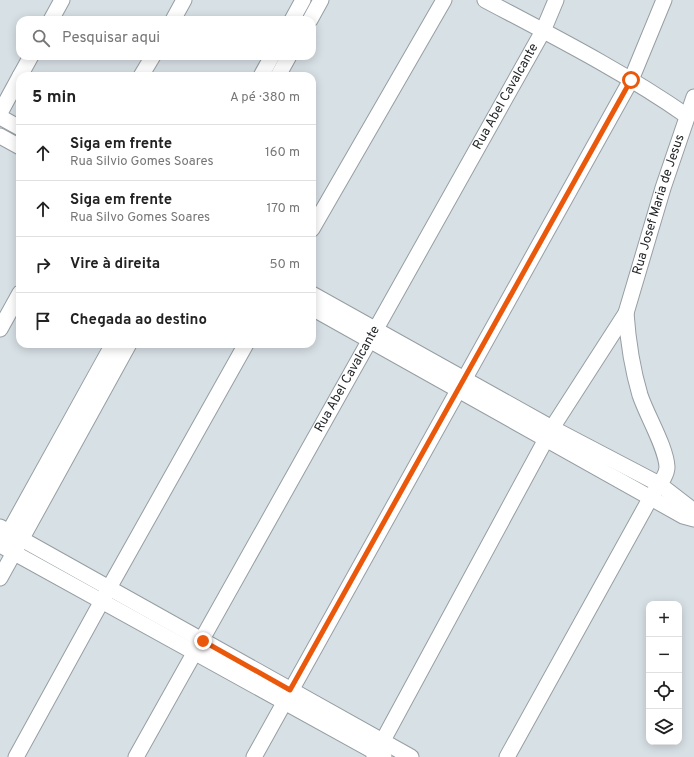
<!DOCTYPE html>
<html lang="pt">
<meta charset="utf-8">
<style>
:root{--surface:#fff;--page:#f6f6f6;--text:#222;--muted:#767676;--line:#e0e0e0}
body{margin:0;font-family:Overpass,sans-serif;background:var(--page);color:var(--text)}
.controls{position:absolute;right:12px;bottom:12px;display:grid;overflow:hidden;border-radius:8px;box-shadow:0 2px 10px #0003}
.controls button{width:36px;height:36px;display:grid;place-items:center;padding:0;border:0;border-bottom:1px solid var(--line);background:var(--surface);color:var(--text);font:20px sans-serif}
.stop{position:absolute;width:12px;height:12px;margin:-9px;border:3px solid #ea580c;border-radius:50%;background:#fff}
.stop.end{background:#ea580c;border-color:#fff;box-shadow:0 1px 4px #0008}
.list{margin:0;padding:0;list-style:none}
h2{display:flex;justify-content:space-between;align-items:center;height:52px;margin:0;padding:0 16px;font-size:17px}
h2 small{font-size:13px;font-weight:400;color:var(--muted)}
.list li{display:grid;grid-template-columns:26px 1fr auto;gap:12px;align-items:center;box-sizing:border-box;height:56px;padding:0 16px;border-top:1px solid var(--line)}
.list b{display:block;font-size:15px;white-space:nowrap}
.list p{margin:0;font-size:13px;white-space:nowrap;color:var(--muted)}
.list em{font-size:13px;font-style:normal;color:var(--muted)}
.icon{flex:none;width:22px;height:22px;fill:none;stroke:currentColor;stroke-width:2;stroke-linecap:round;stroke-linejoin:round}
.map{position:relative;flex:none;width:694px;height:757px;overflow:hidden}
.search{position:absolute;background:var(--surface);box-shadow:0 2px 10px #0003;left:16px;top:16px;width:300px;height:44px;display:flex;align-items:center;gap:10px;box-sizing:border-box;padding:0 14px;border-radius:12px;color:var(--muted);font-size:15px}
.panel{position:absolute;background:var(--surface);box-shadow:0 2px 10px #0003;left:16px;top:72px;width:300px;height:276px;border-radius:12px}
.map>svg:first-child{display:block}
</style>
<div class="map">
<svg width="694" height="757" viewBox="0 0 694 757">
<rect width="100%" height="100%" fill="#d7e0e5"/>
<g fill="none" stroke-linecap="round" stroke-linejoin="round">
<defs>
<g id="minor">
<path d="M485,0C553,36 624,72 687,116"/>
<path d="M51,20L62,0"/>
<path d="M173,20L184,0"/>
<path d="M292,20L303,0"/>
<path d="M310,20L321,0"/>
<path d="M20,76L31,56"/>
<path d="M141,76L153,56"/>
<path d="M261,76L272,56"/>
<path d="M278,76L289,56"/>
<path d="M0,113L20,76"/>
<path d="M0,117L20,128"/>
<path d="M0,136L20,147"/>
<path d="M312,229L444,0"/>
<path d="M312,294L552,428L659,484L694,511"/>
<path d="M312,308L683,516L694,519"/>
<path d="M0,329L20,293"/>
<path d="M0,527L411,757"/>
<path d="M4,541L113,344"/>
<path d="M0,545L384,757"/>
<path d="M0,578L129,344"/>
<path d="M16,757L109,588L246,344"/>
<path id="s1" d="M136,757L543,31L556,0"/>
<path d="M254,757L631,80L664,0"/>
<path id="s2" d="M374,757L552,428L626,313L663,188L694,97"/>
<path d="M507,757L651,497C656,488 667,477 667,467C666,447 647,416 640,395C632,368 628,341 626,313"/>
</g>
</defs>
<use href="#minor" stroke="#969ea3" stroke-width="17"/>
<use href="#minor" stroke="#fff" stroke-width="15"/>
</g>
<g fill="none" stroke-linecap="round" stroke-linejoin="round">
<path stroke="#ea580c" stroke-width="5" d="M203,641L290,690L631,80"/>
</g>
<g text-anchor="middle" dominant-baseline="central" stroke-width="4" stroke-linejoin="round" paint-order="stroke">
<g font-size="13" fill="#25282a" stroke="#fff">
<text stroke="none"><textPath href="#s1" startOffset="757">Rua Abel Cavalcante</textPath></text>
<text stroke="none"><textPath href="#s2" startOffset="624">Rua Josef Maria de Jesus</textPath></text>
<text stroke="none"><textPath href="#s1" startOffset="433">Rua Abel Cavalcante</textPath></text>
</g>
</g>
</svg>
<div class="controls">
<button>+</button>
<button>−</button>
<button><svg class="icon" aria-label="locate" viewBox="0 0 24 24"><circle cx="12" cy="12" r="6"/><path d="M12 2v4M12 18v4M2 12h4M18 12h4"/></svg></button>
<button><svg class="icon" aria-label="layers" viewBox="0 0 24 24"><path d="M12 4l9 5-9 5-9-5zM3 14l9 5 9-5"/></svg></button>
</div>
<div class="stop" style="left:631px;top:80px"></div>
<div class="stop end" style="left:203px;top:641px"></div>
<div class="search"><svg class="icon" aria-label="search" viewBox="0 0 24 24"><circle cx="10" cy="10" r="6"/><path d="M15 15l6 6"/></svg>Pesquisar aqui</div>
<section class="panel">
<h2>5 min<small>A pé · 380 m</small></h2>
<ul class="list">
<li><svg class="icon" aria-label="ahead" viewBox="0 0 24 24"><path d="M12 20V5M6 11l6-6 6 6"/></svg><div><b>Siga em frente</b><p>Rua Silvio Gomes Soares</p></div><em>160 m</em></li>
<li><svg class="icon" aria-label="ahead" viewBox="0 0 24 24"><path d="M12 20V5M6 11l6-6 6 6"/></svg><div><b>Siga em frente</b><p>Rua Silvo Gomes Soares</p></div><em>170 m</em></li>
<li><svg class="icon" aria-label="right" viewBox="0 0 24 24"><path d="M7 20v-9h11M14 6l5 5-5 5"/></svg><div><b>Vire à direita</b></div><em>50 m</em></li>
<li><svg class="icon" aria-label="arrive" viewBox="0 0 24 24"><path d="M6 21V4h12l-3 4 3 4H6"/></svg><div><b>Chegada ao destino</b></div></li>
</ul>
</section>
</div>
